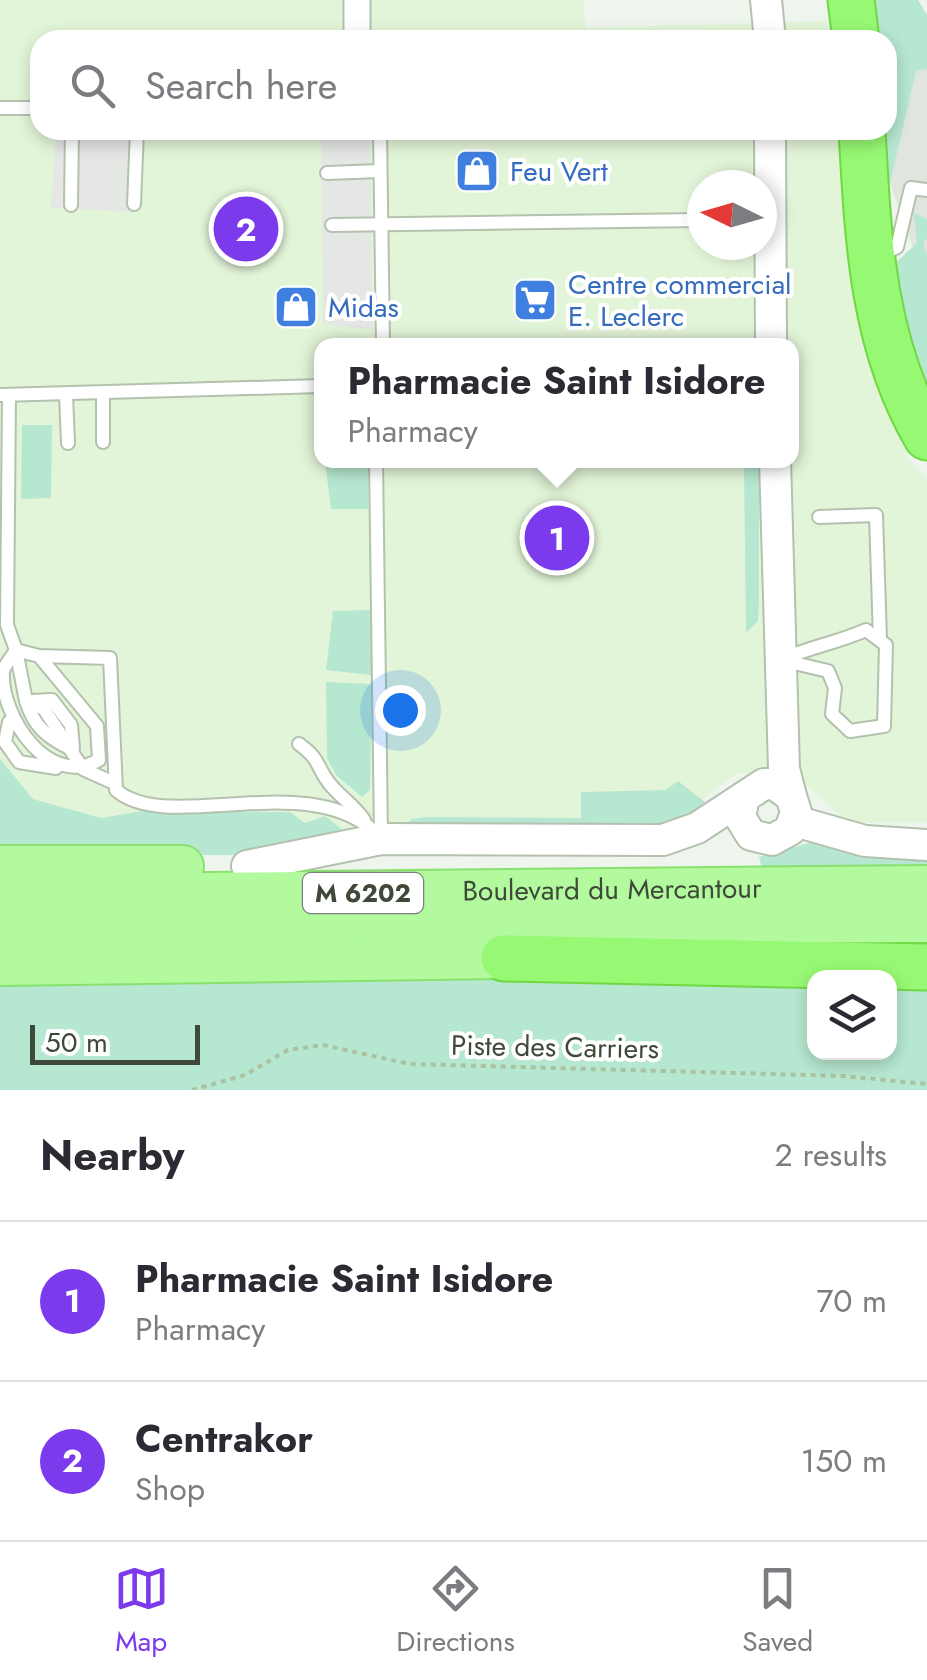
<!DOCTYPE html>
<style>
:root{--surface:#fff;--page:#f2f2f3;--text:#2b2b33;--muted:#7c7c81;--line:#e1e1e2;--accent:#7c3aed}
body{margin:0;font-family:Jost,sans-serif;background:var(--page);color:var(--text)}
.controls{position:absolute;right:30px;bottom:30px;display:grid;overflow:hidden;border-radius:20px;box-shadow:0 5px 15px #0003}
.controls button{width:90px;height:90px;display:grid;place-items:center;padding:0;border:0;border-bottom:2px solid var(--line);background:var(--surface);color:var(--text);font:50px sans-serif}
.compass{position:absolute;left:687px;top:170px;width:90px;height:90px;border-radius:50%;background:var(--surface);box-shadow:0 5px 15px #0003;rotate:275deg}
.scale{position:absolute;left:30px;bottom:25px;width:170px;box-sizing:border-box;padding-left:10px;border:5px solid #3f4939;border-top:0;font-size:28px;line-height:35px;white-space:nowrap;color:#3f4939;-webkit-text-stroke:8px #fff;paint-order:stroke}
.you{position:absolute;left:400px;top:710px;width:35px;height:35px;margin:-25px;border:8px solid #fff;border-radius:50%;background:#1a73e8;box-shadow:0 0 0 15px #1a73e833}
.badge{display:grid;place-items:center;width:65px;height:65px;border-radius:50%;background:var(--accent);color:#fff;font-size:32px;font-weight:700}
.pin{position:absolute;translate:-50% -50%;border:5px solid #fff;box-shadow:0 2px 10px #0006}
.popup{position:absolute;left:314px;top:338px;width:485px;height:130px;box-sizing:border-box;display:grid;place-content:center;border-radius:20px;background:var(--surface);filter:drop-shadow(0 2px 8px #0005);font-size:32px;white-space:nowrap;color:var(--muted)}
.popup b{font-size:38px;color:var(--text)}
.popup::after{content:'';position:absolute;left:50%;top:100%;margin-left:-20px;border:20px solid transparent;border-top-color:var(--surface)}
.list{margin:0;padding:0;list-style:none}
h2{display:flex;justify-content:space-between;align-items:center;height:130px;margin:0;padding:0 40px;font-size:42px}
h2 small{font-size:32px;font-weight:400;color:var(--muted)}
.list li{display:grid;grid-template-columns:65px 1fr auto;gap:30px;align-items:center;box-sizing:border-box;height:160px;padding:0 40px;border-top:2px solid var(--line)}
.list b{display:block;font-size:38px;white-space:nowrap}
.list p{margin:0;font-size:32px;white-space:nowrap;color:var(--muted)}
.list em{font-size:32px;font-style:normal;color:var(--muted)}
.icon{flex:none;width:55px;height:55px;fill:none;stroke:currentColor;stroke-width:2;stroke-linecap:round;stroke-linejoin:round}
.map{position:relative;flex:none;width:927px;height:1090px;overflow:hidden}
.search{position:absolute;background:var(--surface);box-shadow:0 5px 15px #0003;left:30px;right:30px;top:30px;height:110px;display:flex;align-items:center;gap:25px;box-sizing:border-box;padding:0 35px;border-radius:30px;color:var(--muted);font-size:38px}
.sheet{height:450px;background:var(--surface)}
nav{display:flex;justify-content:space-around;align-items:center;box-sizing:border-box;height:140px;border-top:2px solid var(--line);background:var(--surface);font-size:28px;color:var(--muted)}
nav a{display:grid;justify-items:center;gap:5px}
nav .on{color:var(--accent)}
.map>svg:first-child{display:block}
</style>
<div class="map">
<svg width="927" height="1090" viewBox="0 0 927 1090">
<rect width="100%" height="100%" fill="#eef5ec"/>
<path fill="#e3f5d8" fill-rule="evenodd" d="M0,0H583L586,28L827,21L829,40H40V130H839L857,279L908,458L927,479V823L847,822L798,777L737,773L675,820L0,849ZM702,185H762V245H702ZM322,346H792V460H322Z"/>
<path fill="#e0e5dd" d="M918,0L927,15V286L890,183L875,168L887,130V40Z"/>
<g fill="#b6e7d0">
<path d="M859,0H918L927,15V69L916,71L890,183L875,168L871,130H887V40H863Z"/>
<path d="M914,213L927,219V239L923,242L927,255V403L887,271L917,243Z"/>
<path d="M22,425H52L51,498L21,499Z"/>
<path d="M325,461H368V509H331Z"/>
<path d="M753,462L759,469V601L758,621L746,633L744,464Z"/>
<path d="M371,610V675L326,670L333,611Z"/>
<path d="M326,682L372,684L370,790L362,797L337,776L327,758Z"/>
<path d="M0,759L33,799L101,818L142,811L290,812L305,823L325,816L348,834L238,855H0Z"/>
<path d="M678,781L705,802L683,819L662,826L397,831L412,819L427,817L581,818V792L666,790Z"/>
<path d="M815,841L927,854V864L762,868L759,857Z"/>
<path d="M495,976L814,980V1052H890V986L927,989V1090H0V980Z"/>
</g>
<g fill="#e4e7e3">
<path d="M56,130H141L136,212L51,208Z"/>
<path d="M321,130H370L373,330L323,324Z"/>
</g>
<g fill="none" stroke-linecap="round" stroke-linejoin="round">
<defs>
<g id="service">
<path d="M0,108H40"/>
<path d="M380,130L383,346"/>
<path d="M327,173L380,171"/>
<path d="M134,204L137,130"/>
<path d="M71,205L72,130"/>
<path d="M332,225L702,220"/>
<path d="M879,257L897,247L911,188L927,190"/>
<path d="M0,395L322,386"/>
<path d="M9,395L7,625L16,650L39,656L110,658L116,790C168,836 313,765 380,837"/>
<path d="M66,395L68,443"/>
<path d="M103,442V394"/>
<path d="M376,460L381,837"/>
<path d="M819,517L876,515L880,640"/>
<path d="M866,630L886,645L884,726L850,731L832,714L835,688L828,671L781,660C809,647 837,643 866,630Z"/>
<path d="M16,650C13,656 5,664 3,671C0,716 48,789 99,760L97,726L39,656"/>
<path d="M16,650L26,701L44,709L83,769L114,783"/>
<path d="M26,701C34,727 47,737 71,749"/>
<path d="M32,701L52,700L71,725L73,748"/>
<path d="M9,722L5,742L19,762L56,768"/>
<path d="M299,744C322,761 315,765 329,783C340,797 354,805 364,820"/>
</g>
<path id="minor" d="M357,0V40"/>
<g id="tertiary">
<path d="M766,0L770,40"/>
<path d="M770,130L771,346"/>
<path d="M775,460L784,769L791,796"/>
<path d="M795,821L865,841L927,845"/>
<path d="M247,866L381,839L663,840L697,828L764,784H774L791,796L796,812L790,830L772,840L751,835L740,817L744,797"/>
</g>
<g id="primary">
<path d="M0,866H183"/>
<path id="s1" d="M0,895L927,886"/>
<path d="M0,927L927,922"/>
<path d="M0,965L504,958L537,953"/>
</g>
<g id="motorway">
<path d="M851,0L856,40"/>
<path d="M862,130C868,236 872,344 927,437"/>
<path d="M504,958L927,967"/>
</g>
</defs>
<use href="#service" stroke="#b3c1ae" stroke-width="16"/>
<use href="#minor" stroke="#b3c1ae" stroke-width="29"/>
<use href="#tertiary" stroke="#b3c1ae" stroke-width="34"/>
<use href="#primary" stroke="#89e06f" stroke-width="44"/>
<use href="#motorway" stroke="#70d842" stroke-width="49"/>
<path stroke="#aac2a0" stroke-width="4" stroke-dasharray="5 5" stroke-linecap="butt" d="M192,1090L245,1075L288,1050L323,1045L410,1064L843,1076L927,1084"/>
<use href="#service" stroke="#fff" stroke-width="12"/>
<use href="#minor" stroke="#fff" stroke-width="25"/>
<use href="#tertiary" stroke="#fff" stroke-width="30"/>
<use href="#primary" stroke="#b3fa9f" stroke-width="40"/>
<use href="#motorway" stroke="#97f873" stroke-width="45"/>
</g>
<defs>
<symbol id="shop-square" viewBox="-11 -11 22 22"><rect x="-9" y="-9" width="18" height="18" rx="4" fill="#3f7fe0" stroke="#fff"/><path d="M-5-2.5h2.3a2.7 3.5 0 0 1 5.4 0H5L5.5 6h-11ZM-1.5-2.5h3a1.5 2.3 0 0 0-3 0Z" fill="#fff"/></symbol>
<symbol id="supermarket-square" viewBox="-11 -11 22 22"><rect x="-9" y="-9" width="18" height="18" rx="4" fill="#3f7fe0" stroke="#fff"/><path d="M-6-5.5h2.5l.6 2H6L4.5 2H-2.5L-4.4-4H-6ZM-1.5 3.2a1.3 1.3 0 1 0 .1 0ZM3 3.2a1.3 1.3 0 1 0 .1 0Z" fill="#fff"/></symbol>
</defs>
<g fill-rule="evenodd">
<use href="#shop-square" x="452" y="146" width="50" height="50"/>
<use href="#supermarket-square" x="510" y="275" width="50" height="50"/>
<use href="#shop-square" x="271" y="282" width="50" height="50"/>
</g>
<g text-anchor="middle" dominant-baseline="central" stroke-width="8" stroke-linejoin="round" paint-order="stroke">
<rect fill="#fff" stroke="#798074" stroke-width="2.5" x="303" y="873" width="120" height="40" rx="8"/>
<g font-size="25" font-weight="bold" fill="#3f4939">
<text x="363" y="893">M 6202</text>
</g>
<g font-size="28" fill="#366cbe" stroke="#fff" text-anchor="start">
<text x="510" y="171">Feu Vert</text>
<text x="568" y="284">Centre commercial<tspan x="568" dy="32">E. Leclerc</tspan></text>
<text x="328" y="307">Midas</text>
</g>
<g font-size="28" fill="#3f4939" stroke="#fff">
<text stroke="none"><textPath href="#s1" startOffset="612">Boulevard du Mercantour</textPath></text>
<text transform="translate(555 1047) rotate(1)">Piste des Carriers</text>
</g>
</g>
</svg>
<div class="controls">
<button><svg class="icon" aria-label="layers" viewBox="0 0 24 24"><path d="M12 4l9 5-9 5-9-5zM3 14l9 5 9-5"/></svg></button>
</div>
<svg class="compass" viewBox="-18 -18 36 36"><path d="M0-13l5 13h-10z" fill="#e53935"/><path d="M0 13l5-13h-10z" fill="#7c7c81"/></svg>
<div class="scale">50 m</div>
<div class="you"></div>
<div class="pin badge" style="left:557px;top:538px">1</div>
<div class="popup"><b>Pharmacie Saint Isidore</b>Pharmacy</div>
<div class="pin badge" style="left:246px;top:229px">2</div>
<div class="search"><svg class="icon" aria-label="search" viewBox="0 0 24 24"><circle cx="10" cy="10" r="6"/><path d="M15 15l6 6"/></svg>Search here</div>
</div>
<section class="sheet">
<h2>Nearby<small>2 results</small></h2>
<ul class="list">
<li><span class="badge">1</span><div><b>Pharmacie Saint Isidore</b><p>Pharmacy</p></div><em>70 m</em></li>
<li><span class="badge">2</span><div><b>Centrakor</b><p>Shop</p></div><em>150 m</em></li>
</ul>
</section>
<nav>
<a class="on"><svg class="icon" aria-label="map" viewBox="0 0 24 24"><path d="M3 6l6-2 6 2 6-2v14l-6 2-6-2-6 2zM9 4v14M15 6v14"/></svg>Map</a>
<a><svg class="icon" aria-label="directions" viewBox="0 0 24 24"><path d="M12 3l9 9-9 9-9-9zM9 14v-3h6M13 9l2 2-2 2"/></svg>Directions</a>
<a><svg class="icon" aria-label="saved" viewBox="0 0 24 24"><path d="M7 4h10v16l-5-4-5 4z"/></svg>Saved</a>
</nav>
